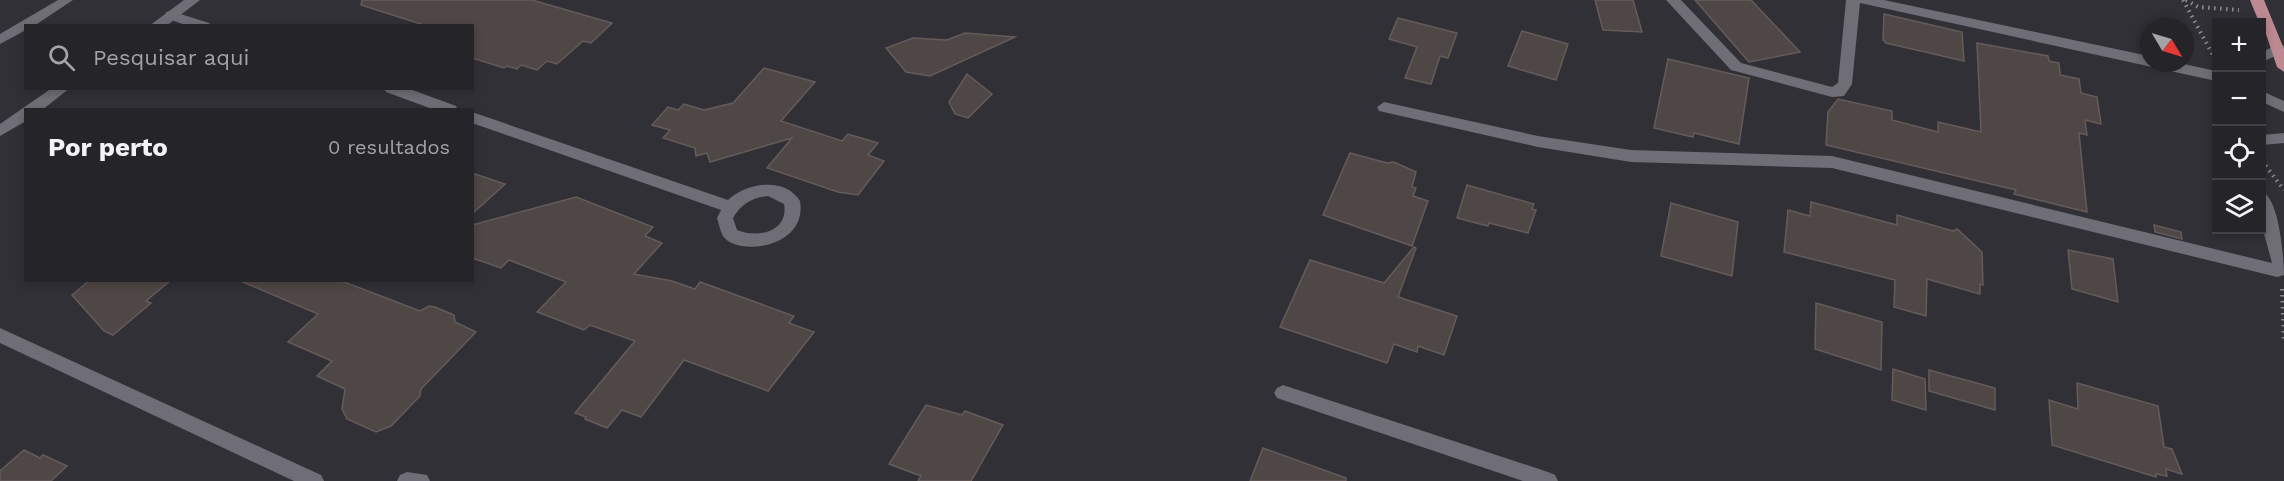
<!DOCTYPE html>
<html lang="pt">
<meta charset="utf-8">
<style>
:root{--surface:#252428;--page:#313034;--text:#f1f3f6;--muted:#a3a4a8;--line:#424145}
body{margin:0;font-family:"Work Sans",sans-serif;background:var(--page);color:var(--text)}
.controls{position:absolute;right:18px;top:18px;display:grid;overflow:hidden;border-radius:0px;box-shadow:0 3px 9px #0003}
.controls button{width:54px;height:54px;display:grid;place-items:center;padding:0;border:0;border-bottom:2px solid var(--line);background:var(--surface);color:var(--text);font:30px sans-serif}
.compass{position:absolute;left:2140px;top:18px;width:54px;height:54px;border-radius:50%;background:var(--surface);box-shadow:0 3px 9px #0003;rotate:128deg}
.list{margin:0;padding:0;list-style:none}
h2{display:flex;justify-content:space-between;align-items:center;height:78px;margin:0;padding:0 24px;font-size:26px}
h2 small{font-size:20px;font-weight:400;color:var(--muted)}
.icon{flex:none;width:33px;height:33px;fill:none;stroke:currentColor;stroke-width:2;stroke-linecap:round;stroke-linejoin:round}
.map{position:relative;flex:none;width:2284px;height:481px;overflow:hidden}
.search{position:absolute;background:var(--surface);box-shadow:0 3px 9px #0003;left:24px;top:24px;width:450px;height:66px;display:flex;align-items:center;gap:15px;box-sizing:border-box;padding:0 21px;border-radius:0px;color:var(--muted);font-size:22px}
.panel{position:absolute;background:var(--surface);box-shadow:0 3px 9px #0003;left:24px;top:108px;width:450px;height:174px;border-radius:0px}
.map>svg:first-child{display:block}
</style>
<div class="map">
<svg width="2284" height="481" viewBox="0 0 2284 481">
<rect width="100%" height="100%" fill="#313036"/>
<g fill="#4f4746" stroke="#645b5a" stroke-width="1.5">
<path d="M362,0H532L612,23L591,43L583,41L557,64L547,61L537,70L521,65L517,69L507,66L504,68L472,58V26H427L361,5Z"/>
<path d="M1595,0H1633L1642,32L1603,30Z"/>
<path d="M1695,0H1751L1800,52L1749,62Z"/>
<path d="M1884,14L1962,32L1964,61L1886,43L1883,40Z"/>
<path d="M1398,18L1457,33L1448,58L1440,56L1431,84L1405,78L1417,47L1389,39Z"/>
<path d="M1522,31L1568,44L1556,80L1508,66Z"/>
<path d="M965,33L1015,37L930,76L906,72L886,48L913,38L947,40Z"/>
<path d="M1977,43L2048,56L2049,61L2059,63L2060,75L2079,79L2081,93L2097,97L2101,124L2085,120L2087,135L2079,133L2087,212L2014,194L2016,190L1826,145L1828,112L1838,99L1892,111V120L1938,132V122L1981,132Z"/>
<path d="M1668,59L1749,78L1739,144L1694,133L1693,137L1654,128Z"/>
<path d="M764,68L815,82L781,121L842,141L848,134L878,143L868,155L884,161L858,195L838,192L767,168L792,138L710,162L707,153L696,156L695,148L663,138L670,130L652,125L668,107L678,110L684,104L704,110L733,103Z"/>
<path d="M967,74L992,94L968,118L955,114L949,102Z"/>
<path d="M1350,153L1387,163L1394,162L1416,172L1412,187L1416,188L1413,196L1428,201L1412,246L1323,215Z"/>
<path d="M472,173L505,184L472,214Z"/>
<path d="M1467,185L1534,204L1532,209L1536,210L1528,233L1489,223L1488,226L1457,218Z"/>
<path d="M576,197L653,227L645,236L662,243L634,274L672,281L695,289L700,282L794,316L789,323L814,332L768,391L684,360L641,417L622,410L607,428L585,419L586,417L575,413L635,341L590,325L584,330L537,312L566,282L509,260L501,268L472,258V225Z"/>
<path d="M1811,202L1897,225V215L1953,231L1957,229L1982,252L1983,285L1980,284V294L1927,279L1926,316L1894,307L1895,280L1784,252L1788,210L1810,216Z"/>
<path d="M1671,203L1738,222L1732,276L1661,256Z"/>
<path d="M2154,225L2181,232L2182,239L2155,232Z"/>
<path d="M1414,247L1416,248L1398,297L1457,316L1444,355L1418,346L1417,352L1394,344L1387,363L1280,327L1310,260L1384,283Z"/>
<path d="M2068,250L2113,259L2118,302L2072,289Z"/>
<path d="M90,280H171L146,301L151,303L113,335L104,331L72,295Z"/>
<path d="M238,280H339L420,311L429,306L435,307L454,315L455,322L476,332L421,389L420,396L391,426L376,432L347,419L342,409L345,389L317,376L332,361L288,342L318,314Z"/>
<path d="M1816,303L1882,322L1881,370L1815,349Z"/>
<path d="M1893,369L1925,379L1926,410L1892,400Z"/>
<path d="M1929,370L1995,388V410L1929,391Z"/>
<path d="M2077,383L2158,406L2164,447L2172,449L2182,474L2166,469L2167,476L2156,474V477L2052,445L2049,400L2078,409Z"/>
<path d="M926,405L962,415L965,411L1003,425L971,481H918L921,476L889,464Z"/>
<path d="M1263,448L1346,478V481H1250Z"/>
<path d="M24,450L40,458L43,455L67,466L51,481H0V471Z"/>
</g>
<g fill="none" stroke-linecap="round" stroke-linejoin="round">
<g stroke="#8d8c92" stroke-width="4" stroke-dasharray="1.5 4.5" stroke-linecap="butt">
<path d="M2183,0L2214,57"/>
<path d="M2186,0L2198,7L2239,10"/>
<path d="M2262,161L2284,190"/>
<path d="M2282,289L2284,341"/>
</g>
<path fill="#6f6d75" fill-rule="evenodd" d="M58,0H73L34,26H26V30L0,44V34Z"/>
<g fill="#6f6d75" fill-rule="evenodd">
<path d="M1666,0H1681L1741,63L1832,87L1838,83L1846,0H1884L2149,56V63H2179L2216,71V81L1860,3L1852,84L1844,96L1832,97L1731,70Z"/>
<path d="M171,11L209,23L211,26H188L166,18V12Z"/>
<path d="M2279,44L2284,46V52L2262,62V52Z"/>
<path d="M384,88H407L456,106L458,110H435L386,92Z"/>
<path d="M2262,91L2284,101V112L2262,102Z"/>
<path d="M1384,102L1538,136L1631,150L1832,156L2272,263L2262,226V192C2279,197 2284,258 2284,275L2277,277L1832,168L1631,162L1538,147L1379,111L1377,107Z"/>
<path d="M472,112L728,200C746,183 785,176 800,201C808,248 737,257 723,236C720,231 719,224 717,218L721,210L472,123ZM768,196L784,204C789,231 759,239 737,230L733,218C741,204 752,198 768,196Z"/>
<path d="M2284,133V143L2262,145V135Z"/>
<path d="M0,328L321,475L324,481H294L0,343Z"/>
<path d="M1283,385L1548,472L1555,475L1558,481H1523L1277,398L1274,393L1277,388Z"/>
<path d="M407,472L427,475L430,481H397L400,475Z"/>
</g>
<g fill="#6f6d75" fill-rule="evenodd">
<path d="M184,0H200L166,26H149Z"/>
<path d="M52,88H70L42,110H26V121L0,136V124Z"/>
</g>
<path fill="#bc8a90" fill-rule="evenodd" d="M2250,0H2264L2284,49V72L2277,67L2262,22H2259Z"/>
</g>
</svg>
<div class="controls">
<button>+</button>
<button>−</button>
<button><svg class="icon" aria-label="locate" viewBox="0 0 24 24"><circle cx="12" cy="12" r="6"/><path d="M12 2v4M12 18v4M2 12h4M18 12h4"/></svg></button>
<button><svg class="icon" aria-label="layers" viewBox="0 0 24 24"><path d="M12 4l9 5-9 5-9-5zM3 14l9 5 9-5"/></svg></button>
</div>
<svg class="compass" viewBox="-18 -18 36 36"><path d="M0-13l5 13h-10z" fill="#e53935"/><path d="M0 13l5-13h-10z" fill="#a3a4a8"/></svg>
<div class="search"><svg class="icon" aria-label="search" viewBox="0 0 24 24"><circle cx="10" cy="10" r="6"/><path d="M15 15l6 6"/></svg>Pesquisar aqui</div>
<section class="panel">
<h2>Por perto<small>0 resultados</small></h2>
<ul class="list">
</ul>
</section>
</div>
